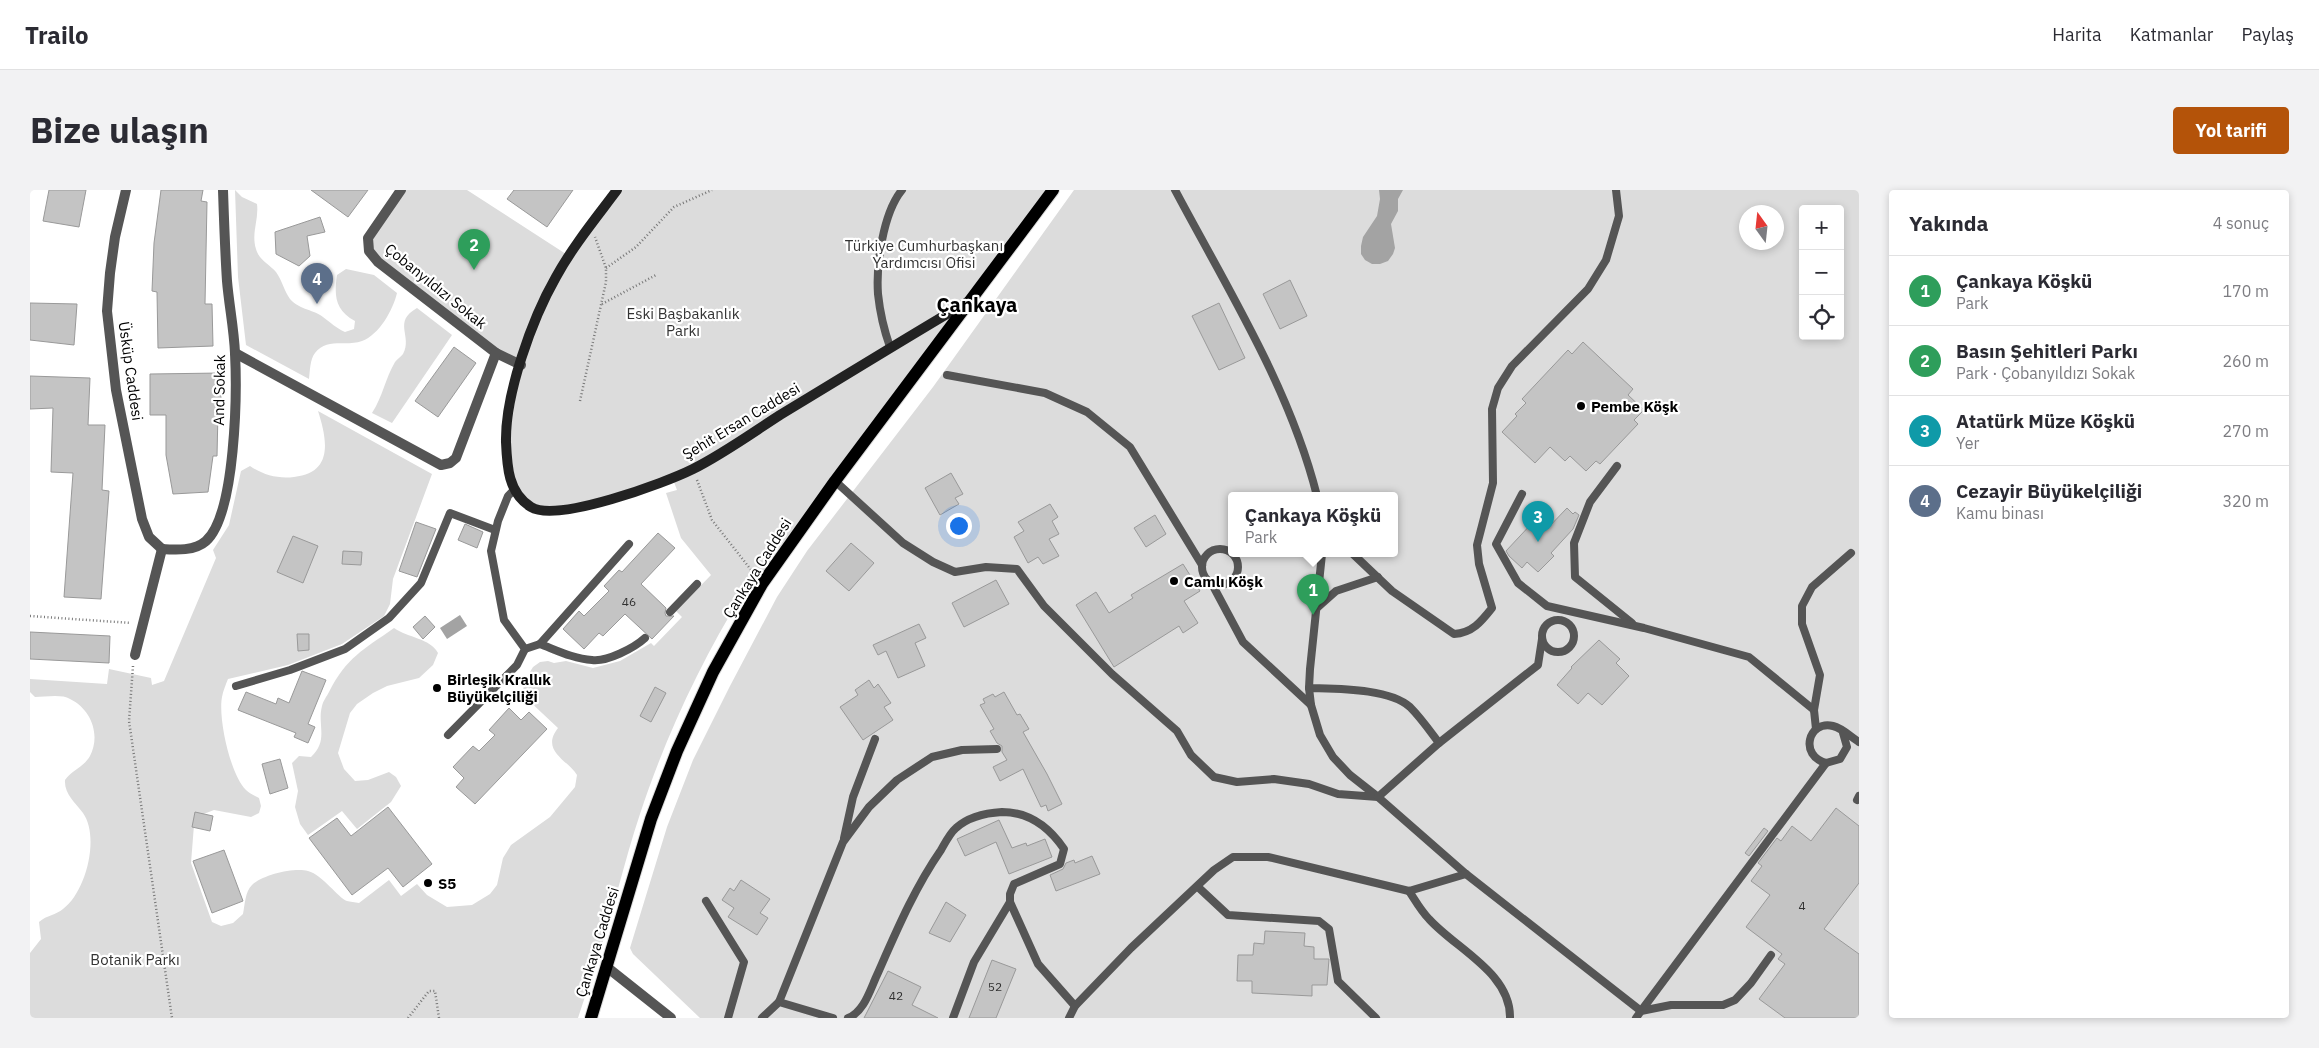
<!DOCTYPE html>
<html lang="tr">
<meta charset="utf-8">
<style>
:root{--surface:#fff;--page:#f2f2f3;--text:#2b2b33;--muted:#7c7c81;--line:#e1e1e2;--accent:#b45309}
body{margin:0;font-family:"IBM Plex Sans",sans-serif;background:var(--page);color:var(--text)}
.controls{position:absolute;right:15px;top:15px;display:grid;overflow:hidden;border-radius:5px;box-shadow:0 2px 8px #0003}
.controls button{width:45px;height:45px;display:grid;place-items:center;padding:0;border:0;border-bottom:1px solid var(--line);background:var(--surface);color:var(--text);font:25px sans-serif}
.compass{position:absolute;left:1709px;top:15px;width:45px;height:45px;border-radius:50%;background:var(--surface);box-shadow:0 2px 8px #0003;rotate:345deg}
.you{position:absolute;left:928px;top:335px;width:18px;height:18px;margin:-12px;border:4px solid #fff;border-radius:50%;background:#1a73e8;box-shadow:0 0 0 8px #1a73e833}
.badge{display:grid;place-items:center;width:32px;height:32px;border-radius:50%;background:var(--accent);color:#fff;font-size:16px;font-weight:700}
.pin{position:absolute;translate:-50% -41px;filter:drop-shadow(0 1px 2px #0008)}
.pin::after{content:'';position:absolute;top:26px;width:18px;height:15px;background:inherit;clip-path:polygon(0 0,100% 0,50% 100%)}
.popup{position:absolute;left:1198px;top:302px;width:170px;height:65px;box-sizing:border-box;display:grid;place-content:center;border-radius:5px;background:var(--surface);filter:drop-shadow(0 1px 4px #0005);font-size:16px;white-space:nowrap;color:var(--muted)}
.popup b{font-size:19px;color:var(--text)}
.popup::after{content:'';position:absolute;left:50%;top:100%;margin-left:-10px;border:10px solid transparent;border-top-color:var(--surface)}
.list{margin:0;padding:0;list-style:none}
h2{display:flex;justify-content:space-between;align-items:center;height:65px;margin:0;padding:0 20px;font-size:21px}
h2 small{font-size:16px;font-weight:400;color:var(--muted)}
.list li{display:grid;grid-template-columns:32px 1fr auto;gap:15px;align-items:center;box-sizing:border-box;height:70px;padding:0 20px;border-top:1px solid var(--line)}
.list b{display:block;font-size:19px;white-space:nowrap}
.list p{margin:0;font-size:16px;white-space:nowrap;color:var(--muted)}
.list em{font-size:16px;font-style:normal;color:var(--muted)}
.icon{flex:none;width:28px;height:28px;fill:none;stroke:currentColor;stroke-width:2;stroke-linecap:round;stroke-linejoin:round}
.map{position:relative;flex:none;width:1829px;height:828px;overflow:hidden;border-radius:5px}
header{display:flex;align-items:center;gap:30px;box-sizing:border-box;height:70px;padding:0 25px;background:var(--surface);border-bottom:1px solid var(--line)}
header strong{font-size:24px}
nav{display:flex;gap:28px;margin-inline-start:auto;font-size:18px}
.intro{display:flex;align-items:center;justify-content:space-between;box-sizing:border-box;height:120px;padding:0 30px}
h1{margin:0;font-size:35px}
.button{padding:12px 22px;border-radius:5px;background:var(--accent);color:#fff;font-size:18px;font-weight:700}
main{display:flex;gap:30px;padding:0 30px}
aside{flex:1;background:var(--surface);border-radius:5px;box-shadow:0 2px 8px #0003}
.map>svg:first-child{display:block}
</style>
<header>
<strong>Trailo</strong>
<nav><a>Harita</a><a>Katmanlar</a><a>Paylaş</a></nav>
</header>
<div class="intro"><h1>Bize ulaşın</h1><a class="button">Yol tarifi</a></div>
<main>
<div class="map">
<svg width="1829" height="828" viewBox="0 0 1829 828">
<rect width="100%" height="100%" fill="#fff"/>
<g fill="#dcdcdc" fill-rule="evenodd">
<path d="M205,0L212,7L227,14C229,30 221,43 226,59C229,70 239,74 246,82C252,90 254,101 260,109C270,120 285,120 293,127C301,133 306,138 315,142L324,139L325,131C305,120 304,106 307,85L316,79L344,85L367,103C363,120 349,145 332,151C316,157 297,147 285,163C280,169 280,181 279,189L216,155L208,87Z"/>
<path d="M371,0H437L539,66L587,0H1023L721,413L713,403C671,471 635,548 610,624C594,672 583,722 567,770C561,790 554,809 548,828H0V763L11,749L9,732C17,725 26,725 33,719C56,702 70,647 53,623C45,612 34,604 35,590C42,580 54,577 60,566C71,545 61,519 40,509C32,504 15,507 5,507L0,502V489L77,494L79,479L121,488L122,495L134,491L186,368L183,360L199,335L211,281L220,276C233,285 248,289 264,287C304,283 297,249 288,221L402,284L363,389L360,414L354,426L312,454L258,475L198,489C196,494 193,501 192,507C188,528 200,584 216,600C219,603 225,606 229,608L231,616L229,623L221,627L184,620L171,625L164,635L161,673L182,732L191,736L203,733L213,724C215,714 215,702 222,695C232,685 264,677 278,681C293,685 308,708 317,711C320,712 325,712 329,713L359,690L371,706L387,694L397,705L417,717L442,715L460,704L467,695L473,668L481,655L520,627L545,597L547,585C538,570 510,561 528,538L496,508L493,500L495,490L503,477L510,472L518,471L524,473L536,471L563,478L590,471L621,453L624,456L652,427L646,421L681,385L651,348L636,303L647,300L642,287L575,312L516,321L492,310L477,267L490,175L348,72L337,55Z"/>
<path d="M1044,0H1829V828H670L603,764L600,758L637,637L663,570L700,496L747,407L777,361L903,197ZM1773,19H1810V146H1773ZM1716,22H1746V52H1716ZM1202,306H1364V364H1202Z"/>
<path d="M387,118L422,145L362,233L342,223C353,206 355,189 365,172C367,169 371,167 373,164C383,146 362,132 387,118Z"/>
<path d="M364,438C378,448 400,448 408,463L403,475L389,488L357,496L343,503L327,514L320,523L308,563L314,579L325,591L338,590L359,582L366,587L371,596L361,612L327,639L312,621L278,645L270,634L265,617L268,601L262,573L269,566L281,567C299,550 287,535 292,516C293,511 297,506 299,502C317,467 333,460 364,438Z"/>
</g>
<g fill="#a3a3a3">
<path d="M1349,0H1373L1368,9V21L1361,34L1365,58L1363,64L1358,71L1350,74H1342L1335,70L1331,64V56L1333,47L1347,26L1350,9Z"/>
<path d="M430,425L437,436L417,449L410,438Z"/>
</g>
<g fill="#c4c4c4" stroke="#999">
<path d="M19,0H56L49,37L13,31Z"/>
<path d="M131,0H173L171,11L177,12L175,114H182L183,156L128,158L127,102L122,101L124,53Z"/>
<path d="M281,0H338L318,27Z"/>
<path d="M484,0H543L517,37L477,9Z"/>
<path d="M290,27L295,42L277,46L280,66L269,76L246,64L245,42Z"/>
<path d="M1260,90L1277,126L1250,139L1233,104Z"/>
<path d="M0,113L47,114L44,155L0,150Z"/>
<path d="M1189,113L1215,168L1189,180L1162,126Z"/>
<path d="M1553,152L1603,199L1598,205L1614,220L1604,230L1608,234L1570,274L1566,271L1556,281L1540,266L1535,271L1520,257L1505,273L1472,242L1487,226L1485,224L1496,213L1492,209L1538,160L1542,164Z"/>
<path d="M424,157L446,173L408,227L385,211Z"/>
<path d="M191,183V222H188L187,266H183L178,302L143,304L136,265V225H120V184Z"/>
<path d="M0,186L60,188L58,235H75L72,300L79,301L71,409L34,407L43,283L21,282L23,218L0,219Z"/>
<path d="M921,283L933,304L925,308L929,314L910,325L895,298Z"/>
<path d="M1020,314L1028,327L1022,331L1029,344L1019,349L1029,366L1013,374L1008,367L998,373L984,347L994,341L988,332Z"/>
<path d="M1537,318L1543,324L1545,322L1549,325L1543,339L1521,363L1524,366L1508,382L1497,372L1492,378L1479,366L1476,361L1504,331L1515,341Z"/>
<path d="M1125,325L1136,344L1116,357L1104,338Z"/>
<path d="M386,332L406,339L387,387L369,381Z"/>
<path d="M435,334L453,342L447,358L428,350Z"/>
<path d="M628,343L645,358L611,394L636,418L635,423L636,426H644L622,449L595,424L573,446L569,443L554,459L533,439L549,421L554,426L579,401L574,396L589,380L592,382Z"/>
<path d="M263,346L288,356L273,393L247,382Z"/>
<path d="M821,353L844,373L819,401L796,381Z"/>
<path d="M313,361L332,362L331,375L312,374Z"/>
<path d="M1153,374L1170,401L1154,411L1168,433L1153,443L1149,436L1084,477L1046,415L1066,402L1079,423L1103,408L1101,405Z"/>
<path d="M966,390L979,414L934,437L922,413Z"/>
<path d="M395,426L405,437L393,449L383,437Z"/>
<path d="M889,434L896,448L885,453L895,476L868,488L856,461L848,465L843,455Z"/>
<path d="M0,442L80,446L79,473L0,469Z"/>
<path d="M267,444H279V460L268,461Z"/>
<path d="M1569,450L1590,469L1586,473L1599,486L1572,515L1558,503L1548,514L1527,495L1542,478L1541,477Z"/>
<path d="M272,481L296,490L278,534L285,537L278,553L264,547L266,543L208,520L216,502L246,514L248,508L259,513Z"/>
<path d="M839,490L844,498L848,494L861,513L854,517L863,530L833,550L810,517L828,505L825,500Z"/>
<path d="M625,497L636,503L621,532L610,526Z"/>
<path d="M974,502L987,525L990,524L999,539L993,542L1017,584L1032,614L1018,621L1016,615L1011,617L993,579L970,591L963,577L977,570L972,562V556L967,553L960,541L964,539L950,515L955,513L953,509L963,504L965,507Z"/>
<path d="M479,518L491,530L499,522L517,539L445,614L426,597L434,588L423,577L443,556L449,561L465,545L459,540Z"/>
<path d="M250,569L258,598L240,604L232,574Z"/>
<path d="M358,617L402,674L373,697L358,678L322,705L279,648L307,628L321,646Z"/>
<path d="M1806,618L1829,636V693L1794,739L1829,764V828H1755L1729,809L1755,774L1748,769L1752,764L1716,737L1740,705L1721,691L1732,676L1728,673L1747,648L1751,651L1762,636L1781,651Z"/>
<path d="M165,622L183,626L180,641L162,637Z"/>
<path d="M969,630L982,658L996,653L997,656L1015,649L1022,667L979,684L966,652L935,666L927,649Z"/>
<path d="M1734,638L1738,641L1719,666L1715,663Z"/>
<path d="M194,660L213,711L182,723L163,671Z"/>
<path d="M1062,666L1070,684L1026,701L1020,685L1033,679L1036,673L1044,670L1045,673Z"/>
<path d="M711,690L740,709L730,723L738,728L727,745L698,727L704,718L692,710L700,698L704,701Z"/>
<path d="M916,712L936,725L920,752L899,743Z"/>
<path d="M1235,741L1275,743L1274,756L1284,757V769H1299L1297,795H1282V806L1222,803V791H1207L1208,765H1223L1224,753L1234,754Z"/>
<path d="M962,770L986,779L966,828H939Z"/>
<path d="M858,781L891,797L882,815L908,828H834Z"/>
</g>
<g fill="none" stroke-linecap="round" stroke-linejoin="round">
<defs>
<path id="primary" d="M561,828L621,629L647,561L683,482L732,394L805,291L1023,0"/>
</defs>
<use href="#primary" stroke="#dbdbdb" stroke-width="14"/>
<g stroke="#777" stroke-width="2.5" stroke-dasharray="1 2.5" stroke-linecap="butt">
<path d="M576,78L606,57L644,17L682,0"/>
<path d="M572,114L626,85"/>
<path d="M550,211L576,92V78L565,47"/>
<path d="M667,290L682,330L725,385"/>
<path d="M0,426L101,433"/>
<path d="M103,476L99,531L142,828"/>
<path d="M378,828L399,801H405L409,828"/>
</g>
<g stroke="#555" stroke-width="8">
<path d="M1145,0C1197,98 1260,198 1287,306"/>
<path d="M860,157C854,140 850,123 848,104C846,75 853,23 872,0"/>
<path d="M917,185L1015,203L1057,222L1100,257L1172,375"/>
<path d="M1587,276L1560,312L1544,353L1545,387L1602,433"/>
<path d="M805,291L873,353L903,372L925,382L956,377L987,379L1014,416L1082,484L1147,541L1161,565L1184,587L1207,592L1244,589L1279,594L1308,604L1348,607L1320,585L1303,567L1290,545L1281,515L1213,452L1182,394"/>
<path d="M1492,304L1466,354L1488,393L1517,416L1614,438L1719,467L1784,520L1786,539"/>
<circle cx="1190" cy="377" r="18"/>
<path d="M1323,364L1362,401L1424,444C1442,443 1451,432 1462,418L1449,374L1447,355L1463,293L1462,219L1468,198L1482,176L1558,99L1576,70L1589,26L1586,0"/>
<path d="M1288,417L1306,401L1348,387"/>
<path d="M640,422L667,394"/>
<circle cx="1528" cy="446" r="16"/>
<path d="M1512,449L1508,475L1409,553L1348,607L1436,684L1611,821L1796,573"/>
<path d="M510,454C526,460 544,469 562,470C577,472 604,458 615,448"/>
<path d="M495,459L510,454L599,354"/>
<path d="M206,496L260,480L315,459L359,428L391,393L420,323L465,340"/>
<path d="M1279,498C1306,499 1359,498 1380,517C1391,528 1400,541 1409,553"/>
<path d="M1281,515L1279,498L1280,479L1292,364"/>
<path d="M1784,520L1790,485L1772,434V416L1782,397L1821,363"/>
<path d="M1813,543L1817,557L1810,569L1796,573C1769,566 1778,530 1803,536C1812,538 1821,547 1829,552"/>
<path d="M418,545L487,475L495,459L474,430L461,361L468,331L478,306L484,300"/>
<path d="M1827,610L1829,606"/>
<path d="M814,648L823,607L845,549"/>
<path d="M1168,697L1198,725L1289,731L1299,739L1308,791L1346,828"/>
<path d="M1379,701C1385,710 1391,721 1399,729C1426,759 1481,783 1480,828"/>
<path d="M676,711L714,772L698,828"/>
<path d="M749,812L813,652L839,617L867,590L902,567L932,560L967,559"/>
<path d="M732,828L749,812L803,828"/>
<path d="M818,828C834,822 840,800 847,785C866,742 884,699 911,660C915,653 920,643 926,638C938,627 956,623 972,622C1000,622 1019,637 1034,659L1030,674L984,694L980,704V712"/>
<path d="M923,828L944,772L980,712L1008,774L1045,816"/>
<path d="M1039,828L1045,816L1101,758L1184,680L1203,667H1238L1379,701L1436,684"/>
<path d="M1606,828L1611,821L1641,815H1693L1705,810L1721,793L1741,765"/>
</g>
<g stroke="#555" stroke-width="10">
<path d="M96,0L85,47L80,83L77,121L86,200L112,329L119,347L132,359"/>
<path d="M371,0L338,48L339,61L348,72L466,163L491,175"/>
<path d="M205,163L411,275L420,273L426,268L466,163"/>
<path d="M132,359C146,360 165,361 176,351C206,324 207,202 205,163C204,139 199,115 197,91C195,61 194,30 193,0"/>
<path d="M105,465L132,359"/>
<path d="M578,778L641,828"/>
</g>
<path stroke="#222" stroke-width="10" d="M587,0C566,28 543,56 526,87C502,129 475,204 476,252C477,276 478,303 501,317C527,333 635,293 663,279C693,264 722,243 750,225C813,187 876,148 939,111"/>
<use href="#primary" stroke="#000" stroke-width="12"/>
</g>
<g fill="#000" stroke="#fff" stroke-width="2">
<circle cx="1551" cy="216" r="5"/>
<circle cx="1144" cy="391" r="5"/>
<circle cx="407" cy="498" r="5"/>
<circle cx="398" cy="693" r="5"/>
</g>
<g text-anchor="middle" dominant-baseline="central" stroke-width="4.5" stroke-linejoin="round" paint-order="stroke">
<g font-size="12" fill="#313131">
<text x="599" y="411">46</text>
<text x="1772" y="715">4</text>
<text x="965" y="796">52</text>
<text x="866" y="805">42</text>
</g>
<g font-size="15" fill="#333" stroke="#fff">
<text x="894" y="55">Türkiye Cumhurbaşkanı<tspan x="894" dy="17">Yardımcısı Ofisi</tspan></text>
<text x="653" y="123">Eski Başbakanlık<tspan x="653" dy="17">Parkı</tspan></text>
<text x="105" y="769">Botanik Parkı</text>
</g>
<g font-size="15" fill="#000" stroke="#fff">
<text transform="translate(406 96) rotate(39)">Çobanyıldızı Sokak</text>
<text transform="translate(101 181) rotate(82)">Üsküp Caddesi</text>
<text transform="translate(189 200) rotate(-89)">And Sokak</text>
<text transform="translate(711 231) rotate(-31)">Şehit Ersan Caddesi</text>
<text transform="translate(727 378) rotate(-58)">Çankaya Caddesi</text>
<text transform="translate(567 752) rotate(-73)">Çankaya Caddesi</text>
</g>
<g font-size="15" font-weight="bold" fill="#000" stroke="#fff" text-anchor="start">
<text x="1561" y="216">Pembe Köşk</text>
<text x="1154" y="391">Camlı Köşk</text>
<text x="417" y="489">Birleşik Krallık<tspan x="417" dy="17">Büyükelçiliği</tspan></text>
<text x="408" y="693">S5</text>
</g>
<g font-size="20" font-weight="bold" fill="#000" stroke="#fff">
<text x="947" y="114">Çankaya</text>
</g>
</g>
</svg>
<div class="controls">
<button>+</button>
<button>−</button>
<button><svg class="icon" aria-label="locate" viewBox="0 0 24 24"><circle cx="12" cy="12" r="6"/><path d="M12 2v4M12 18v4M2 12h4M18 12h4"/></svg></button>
</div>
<svg class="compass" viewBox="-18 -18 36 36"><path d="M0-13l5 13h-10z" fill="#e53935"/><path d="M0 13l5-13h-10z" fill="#7c7c81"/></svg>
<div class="you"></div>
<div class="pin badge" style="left:1283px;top:425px;background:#2e9e5b">1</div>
<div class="popup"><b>Çankaya Köşkü</b>Park</div>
<div class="pin badge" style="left:444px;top:80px;background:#2e9e5b">2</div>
<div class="pin badge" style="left:1508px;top:352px;background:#0f9aa8">3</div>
<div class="pin badge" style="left:287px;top:114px;background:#5c6f8a">4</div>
</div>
<aside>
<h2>Yakında<small>4 sonuç</small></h2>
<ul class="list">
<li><span class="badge" style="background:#2e9e5b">1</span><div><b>Çankaya Köşkü</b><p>Park</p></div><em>170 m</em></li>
<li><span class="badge" style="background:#2e9e5b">2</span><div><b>Basın Şehitleri Parkı</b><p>Park · Çobanyıldızı Sokak</p></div><em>260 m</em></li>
<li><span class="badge" style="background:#0f9aa8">3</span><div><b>Atatürk Müze Köşkü</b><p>Yer</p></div><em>270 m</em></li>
<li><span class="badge" style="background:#5c6f8a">4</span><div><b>Cezayir Büyükelçiliği</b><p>Kamu binası</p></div><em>320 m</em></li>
</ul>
</aside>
</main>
